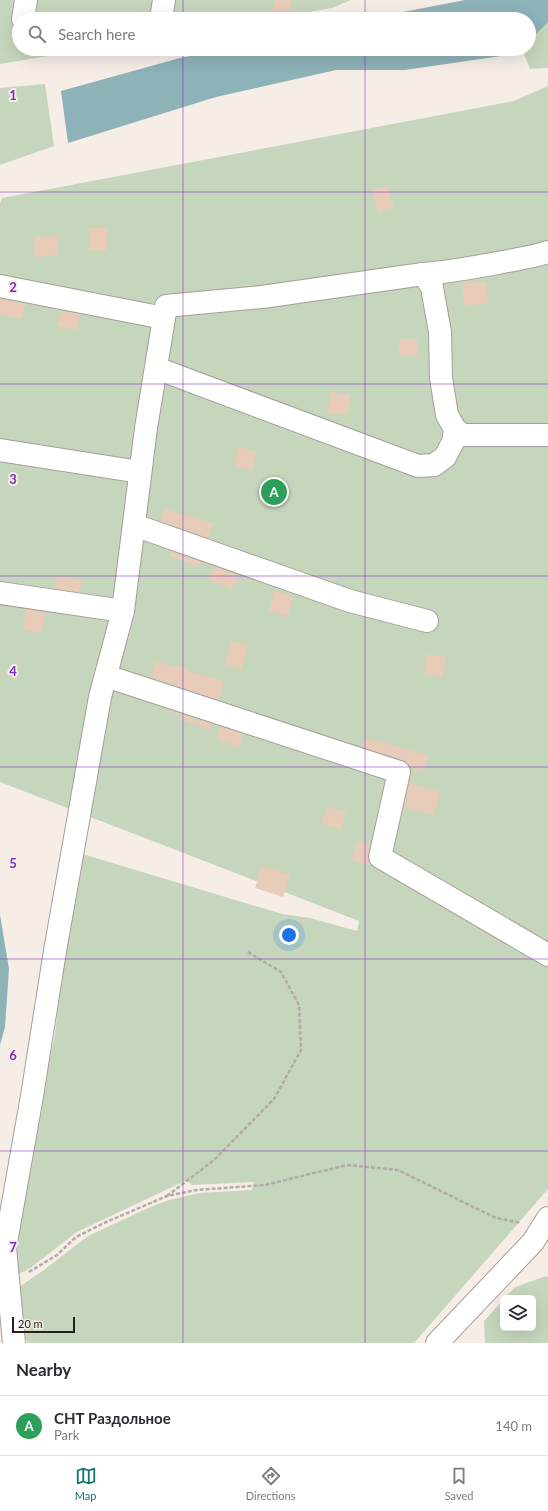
<!DOCTYPE html>
<meta charset="utf-8">
<style>
:root{--surface:#fff;--page:#f7f7f7;--text:#2b2b33;--muted:#7c7c81;--line:#e1e1e2;--accent:#0f766e}
body{margin:0;font-family:Lato,sans-serif;background:var(--page);color:var(--text)}
.controls{position:absolute;right:12px;bottom:12px;display:grid;overflow:hidden;border-radius:6px;box-shadow:0 4px 16px #0002}
.controls button{width:36px;height:36px;display:grid;place-items:center;padding:0;border:0;border-bottom:1px solid var(--line);background:var(--surface);color:var(--text);font:20px sans-serif}
.scale{position:absolute;left:12px;bottom:10px;width:63px;box-sizing:border-box;padding-left:4px;border:2px solid #24211f;border-top:0;font-size:11px;line-height:14px;white-space:nowrap;color:#24211f;-webkit-text-stroke:3px #f6ede7;paint-order:stroke}
.you{position:absolute;left:289px;top:935px;width:14px;height:14px;margin:-10px;border:3px solid #fff;border-radius:50%;background:#1a73e8;box-shadow:0 0 0 6px #1a73e833}
.badge{display:grid;place-items:center;width:26px;height:26px;border-radius:50%;background:var(--accent);color:#fff;font-size:13px;font-weight:700}
.pin{position:absolute;translate:-50% -50%;border:2px solid #fff;box-shadow:0 1px 4px #0006}
.list{margin:0;padding:0;list-style:none}
h2{display:flex;justify-content:space-between;align-items:center;height:52px;margin:0;padding:0 16px;font-size:17px}
h2 small{font-size:13px;font-weight:400;color:var(--muted)}
.list li{display:grid;grid-template-columns:26px 1fr auto;gap:12px;align-items:center;box-sizing:border-box;height:60px;padding:0 16px;border-top:1px solid var(--line)}
.list b{display:block;font-size:15px;white-space:nowrap}
.list p{margin:0;font-size:13px;white-space:nowrap;color:var(--muted)}
.list em{font-size:13px;font-style:normal;color:var(--muted)}
.icon{flex:none;width:22px;height:22px;fill:none;stroke:currentColor;stroke-width:2;stroke-linecap:round;stroke-linejoin:round}
.map{position:relative;flex:none;width:548px;height:1343px;overflow:hidden}
.search{position:absolute;background:var(--surface);box-shadow:0 4px 16px #0002;left:12px;right:12px;top:12px;height:44px;display:flex;align-items:center;gap:10px;box-sizing:border-box;padding:0 14px;border-radius:22px;color:var(--muted);font-size:15px}
.sheet{height:112px;background:var(--surface)}
nav{display:flex;justify-content:space-around;align-items:center;box-sizing:border-box;height:56px;border-top:1px solid var(--line);background:var(--surface);font-size:11px;color:var(--muted)}
nav a{display:grid;justify-items:center;gap:2px}
nav .on{color:var(--accent)}
.map>svg:first-child{display:block}
</style>
<div class="map">
<svg width="548" height="1343" viewBox="0 0 548 1343">
<rect width="100%" height="100%" fill="#f6ede7"/>
<g fill="#c6d6bc">
<path d="M0,0H351L332,8L266,19H19V49H90L0,64Z"/>
<path d="M548,5V68L530,69L522,49H529V24Z"/>
<path d="M45,84L54,146L0,165V88Z"/>
<path d="M548,86V1189L414,1343H28L9,1310L10,1293L44,1270L88,1236L148,1208L169,1200L200,1193L252,1190L254,1182L192,1185L187,1180L77,1232L29,1269L16,1275L17,1253L29,1154L55,1035L66,933L79,853L282,914L310,918L357,931L359,921L0,782V203L2,198L514,101Z"/>
<path d="M546,1276L548,1277V1343H485L484,1321L503,1300V1328H533V1298H505L515,1287Z"/>
</g>
<g fill="#8db2b8">
<path d="M465,0H548V22L529,41V19H367Z"/>
<path d="M227,49H521L516,54L405,70H336L216,97L68,143L61,91L180,58Z"/>
<path d="M0,915L9,969L5,1027L0,1045Z"/>
</g>
<g fill="#e8cbb9">
<path d="M275,0H292L289,17L273,15Z"/>
<path d="M388,186L394,208L378,212L372,190Z"/>
<path d="M89,228H107V250L89,251Z"/>
<path d="M57,236L58,255L35,257L34,237Z"/>
<path d="M486,282L488,304L464,305L462,283Z"/>
<path d="M0,299L25,304L22,319L0,315Z"/>
<path d="M61,311L80,314L76,330L57,326Z"/>
<rect x="399" y="339" width="18" height="16"/>
<path d="M330,392L350,395L348,415L328,413Z"/>
<path d="M238,447L257,452L252,471L234,466Z"/>
<path d="M165,509L213,523L208,538L161,521Z"/>
<path d="M172,552L201,562L200,567L170,556Z"/>
<path d="M215,567L238,575L232,589L209,579Z"/>
<path d="M57,576L82,581L79,592L54,588Z"/>
<path d="M274,591L293,597L288,616L269,611Z"/>
<path d="M26,609L45,612L42,633L23,630Z"/>
<path d="M231,641L248,646L241,669L225,664Z"/>
<path d="M427,654L446,657L442,677L424,674Z"/>
<path d="M154,662L174,667L181,664L189,671L224,681L219,700L151,677Z"/>
<path d="M145,702L212,724L210,730L180,719L182,715Z"/>
<path d="M220,727L243,734L239,747L216,739Z"/>
<path d="M365,738L428,755L424,771L410,767L408,763L403,760L362,747Z"/>
<path d="M409,783L440,792L434,815L404,807Z"/>
<path d="M327,807L346,812L341,829L322,824Z"/>
<path d="M357,841L370,845L368,855L369,865L352,861Z"/>
<path d="M262,866L290,875L283,897L255,888Z"/>
</g>
<g fill="none" stroke-linecap="round" stroke-linejoin="round">
<defs>
<g id="minor">
<path d="M162,13L164,0"/>
<path d="M23,19L26,0"/>
<path d="M423,274C450,272 476,267 503,262C518,259 533,257 548,252"/>
<path d="M0,286L164,318"/>
<path d="M455,429L463,435H548"/>
<path d="M0,450L140,472"/>
<path d="M134,525L350,601L427,621"/>
<path d="M0,593L123,611"/>
<path d="M106,676L399,772L380,857L548,955"/>
<path d="M14,1343L5,1248L32,1096L55,951L100,697L123,611L146,428L166,306L262,297L423,274L432,287L434,299L440,332L441,378L447,415L455,429L453,442L445,457L434,465L418,466L156,368"/>
<path d="M437,1343L533,1242L548,1218"/>
</g>
</defs>
<use href="#minor" stroke="#a59e98" stroke-width="24"/>
<g stroke="#b2aba6" stroke-width="2.5" stroke-dasharray="4 2" stroke-linecap="butt">
<path d="M167,1196L214,1160L274,1099L301,1050L299,1005L281,972L246,951"/>
<path d="M29,1272L57,1255L76,1237L104,1223L167,1196L196,1190L265,1185L347,1165L398,1170L496,1218L521,1223"/>
</g>
<use href="#minor" stroke="#fff" stroke-width="22"/>
</g>
<path fill="none" stroke="#7b2cbf" stroke-width="1" stroke-opacity="0.55" d="M183,0V19M365,0V19M183,49V1343M365,49V1343M0,192H548M0,384H548M0,576H548M0,767H548M0,959H548M0,1151H548"/>
<g font-size="13" text-anchor="middle" font-weight="bold" fill="#7b2cbf" stroke="#f6ede7" stroke-width="4" stroke-linejoin="round" paint-order="stroke">
<text x="13" y="100">1</text>
<text x="13" y="292">2</text>
<text x="13" y="484">3</text>
<text x="13" y="676">4</text>
<text x="13" y="868">5</text>
<text x="13" y="1060">6</text>
<text x="13" y="1252">7</text>
</g>
</svg>
<div class="controls">
<button><svg class="icon" aria-label="layers" viewBox="0 0 24 24"><path d="M12 4l9 5-9 5-9-5zM3 14l9 5 9-5"/></svg></button>
</div>
<div class="scale">20 m</div>
<div class="you"></div>
<div class="pin badge" style="left:274px;top:492px;background:#2e9e5b">A</div>
<div class="search"><svg class="icon" aria-label="search" viewBox="0 0 24 24"><circle cx="10" cy="10" r="6"/><path d="M15 15l6 6"/></svg>Search here</div>
</div>
<section class="sheet">
<h2>Nearby<small></small></h2>
<ul class="list">
<li><span class="badge" style="background:#2e9e5b">A</span><div><b>СНТ Раздольное</b><p>Park</p></div><em>140 m</em></li>
</ul>
</section>
<nav>
<a class="on"><svg class="icon" aria-label="map" viewBox="0 0 24 24"><path d="M3 6l6-2 6 2 6-2v14l-6 2-6-2-6 2zM9 4v14M15 6v14"/></svg>Map</a>
<a><svg class="icon" aria-label="directions" viewBox="0 0 24 24"><path d="M12 3l9 9-9 9-9-9zM9 14v-3h6M13 9l2 2-2 2"/></svg>Directions</a>
<a><svg class="icon" aria-label="saved" viewBox="0 0 24 24"><path d="M7 4h10v16l-5-4-5 4z"/></svg>Saved</a>
</nav>
